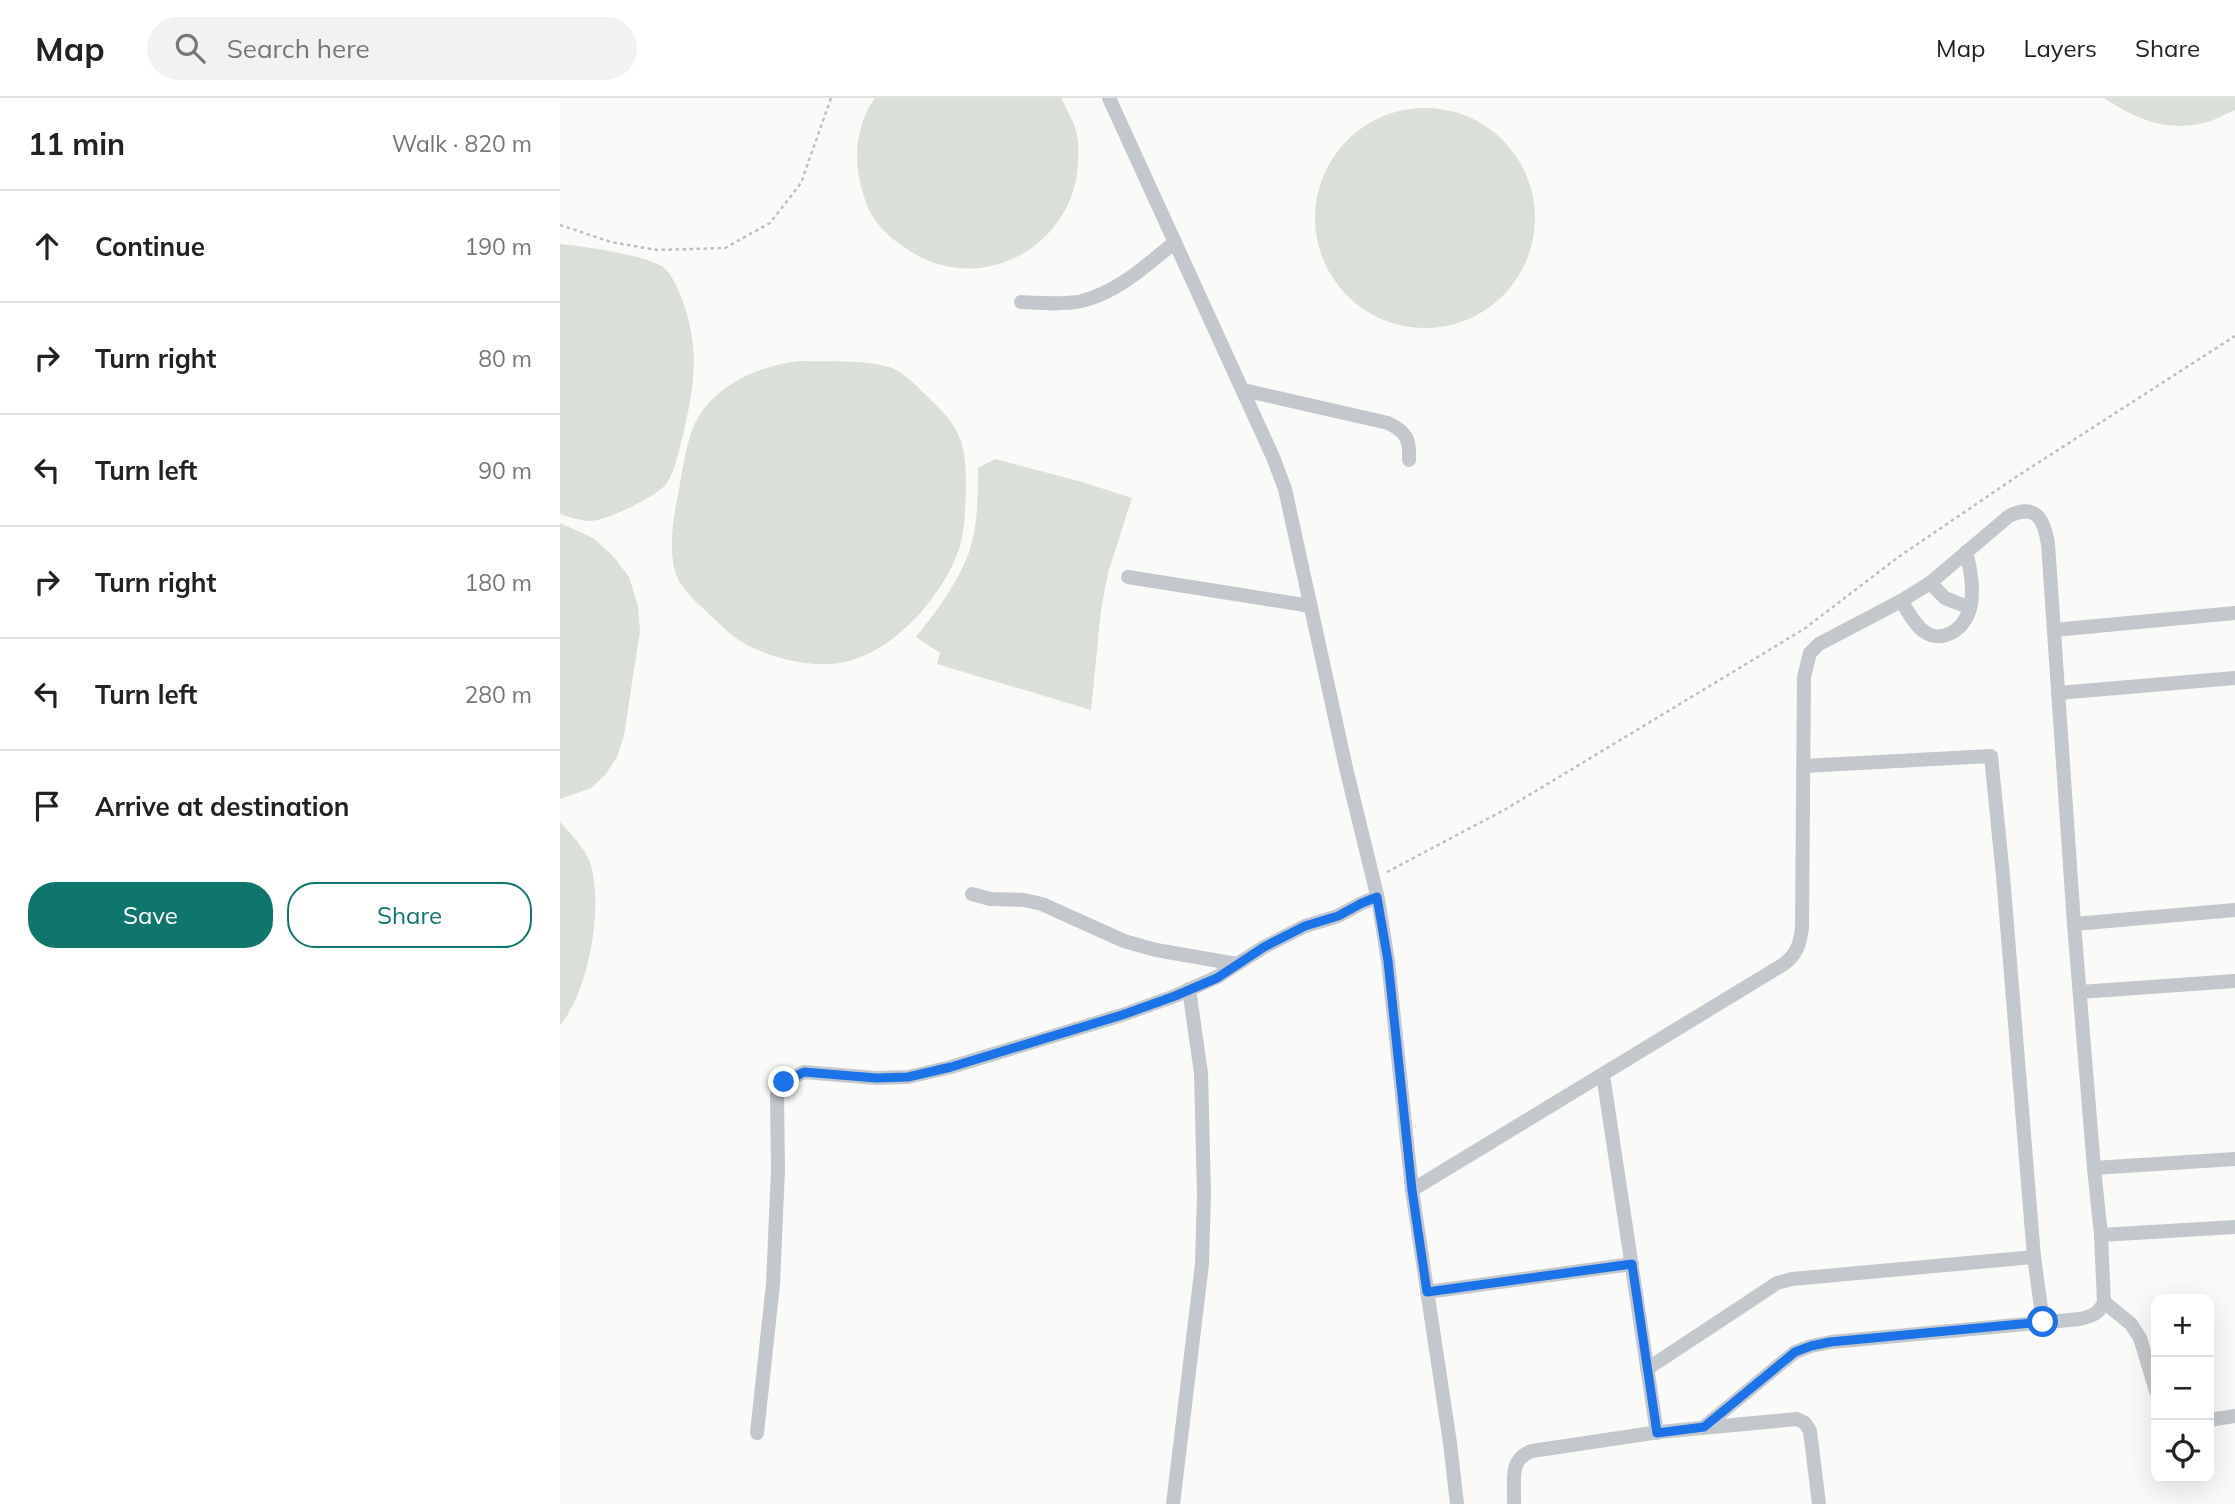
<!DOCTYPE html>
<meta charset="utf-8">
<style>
:root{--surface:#fff;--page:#f2f2f2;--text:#222;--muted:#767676;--line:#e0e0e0;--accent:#0f766e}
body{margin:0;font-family:Mulish,sans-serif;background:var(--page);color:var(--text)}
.controls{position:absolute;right:21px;bottom:21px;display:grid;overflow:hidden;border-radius:14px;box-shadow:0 7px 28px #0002}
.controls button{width:63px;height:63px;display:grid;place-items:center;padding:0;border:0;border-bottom:2px solid var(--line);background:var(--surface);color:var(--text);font:35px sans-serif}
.stop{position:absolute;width:21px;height:21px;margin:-16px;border:5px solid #1a73e8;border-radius:50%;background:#fff}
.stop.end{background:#1a73e8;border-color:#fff;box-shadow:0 2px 7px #0008}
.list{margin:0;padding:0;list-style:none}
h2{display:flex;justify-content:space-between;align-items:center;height:91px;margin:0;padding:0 28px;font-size:30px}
h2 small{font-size:23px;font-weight:400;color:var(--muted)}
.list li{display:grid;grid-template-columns:46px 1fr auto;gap:21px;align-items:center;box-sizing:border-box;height:112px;padding:0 28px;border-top:2px solid var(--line)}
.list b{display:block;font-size:26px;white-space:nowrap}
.list em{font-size:23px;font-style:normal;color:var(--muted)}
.actions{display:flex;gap:14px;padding:21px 28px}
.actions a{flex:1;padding:16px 0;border:2px solid var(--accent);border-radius:28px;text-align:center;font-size:24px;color:var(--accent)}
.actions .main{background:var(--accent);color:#fff}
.icon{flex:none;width:38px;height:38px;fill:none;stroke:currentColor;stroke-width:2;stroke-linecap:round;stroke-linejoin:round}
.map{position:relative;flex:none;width:1675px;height:1406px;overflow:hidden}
header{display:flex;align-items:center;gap:42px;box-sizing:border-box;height:98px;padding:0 35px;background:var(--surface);border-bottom:2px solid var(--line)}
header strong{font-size:33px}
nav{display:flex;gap:38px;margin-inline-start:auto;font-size:24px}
.search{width:490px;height:63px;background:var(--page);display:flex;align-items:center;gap:18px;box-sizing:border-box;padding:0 24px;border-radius:38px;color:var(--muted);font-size:26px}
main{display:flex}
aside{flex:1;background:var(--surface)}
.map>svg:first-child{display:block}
</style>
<header>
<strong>Map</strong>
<div class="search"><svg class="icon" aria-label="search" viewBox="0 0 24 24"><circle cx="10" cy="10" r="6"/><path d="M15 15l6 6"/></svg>Search here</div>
<nav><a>Map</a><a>Layers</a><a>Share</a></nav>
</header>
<main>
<aside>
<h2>11 min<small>Walk · 820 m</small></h2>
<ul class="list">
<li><svg class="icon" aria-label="ahead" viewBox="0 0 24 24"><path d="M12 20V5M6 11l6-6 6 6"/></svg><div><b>Continue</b></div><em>190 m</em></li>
<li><svg class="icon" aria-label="right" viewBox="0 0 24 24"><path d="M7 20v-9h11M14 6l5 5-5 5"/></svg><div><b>Turn right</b></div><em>80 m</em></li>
<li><svg class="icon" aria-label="left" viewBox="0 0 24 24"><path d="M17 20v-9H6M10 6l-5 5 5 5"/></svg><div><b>Turn left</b></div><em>90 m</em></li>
<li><svg class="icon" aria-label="right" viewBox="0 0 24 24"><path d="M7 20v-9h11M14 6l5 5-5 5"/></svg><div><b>Turn right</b></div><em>180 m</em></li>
<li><svg class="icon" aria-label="left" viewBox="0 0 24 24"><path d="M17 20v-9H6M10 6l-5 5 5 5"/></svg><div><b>Turn left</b></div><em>280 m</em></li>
<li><svg class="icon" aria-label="arrive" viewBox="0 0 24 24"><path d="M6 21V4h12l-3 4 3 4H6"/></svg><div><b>Arrive at destination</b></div></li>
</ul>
<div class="actions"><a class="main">Save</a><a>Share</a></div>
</aside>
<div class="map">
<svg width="1675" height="1406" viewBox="0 0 1675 1406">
<rect width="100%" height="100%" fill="#fafaf8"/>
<g fill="#dadfd7">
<path d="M315,0H501C506,10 511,19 515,29C520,45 519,66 516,82C500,157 415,195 350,153C334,143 318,130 309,112C306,106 304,98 302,92C293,63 296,25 315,0Z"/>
<path d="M1544,0H1675V12C1665,16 1654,23 1644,25C1604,34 1577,21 1544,0Z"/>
<circle cx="865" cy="120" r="110"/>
<path d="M0,146C23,148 85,157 103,169C111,175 116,187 120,196C141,249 135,286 122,341C118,355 115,374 106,386C96,399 48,422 31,423C21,423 9,419 0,416Z"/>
<path d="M240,263C266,264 312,261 334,271C347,277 357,289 367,298C378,309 390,320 397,334C406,352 406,372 406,391C405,414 405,438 396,459C377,505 329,558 279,565C249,570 207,559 182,544C168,536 157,523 146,513C133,501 122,492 116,476C108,453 113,421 118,397C122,376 125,350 133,330C149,289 199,267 240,263Z"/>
<path d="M435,361L522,384L572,400L548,475L541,512L531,612L377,566L380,555L356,539C375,515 394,490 406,462C418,434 418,400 418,370Z"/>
<path d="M0,425L33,440L53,458L69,479L78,508L80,533L64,637L57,659L45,677L31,690L0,701Z"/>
<path d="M0,724C10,735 23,748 29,762C45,802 29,895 0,927Z"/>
</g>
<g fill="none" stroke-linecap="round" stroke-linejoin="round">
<g stroke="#bbbfc2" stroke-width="2.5" stroke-dasharray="3.5 3.5" stroke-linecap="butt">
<path d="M0,127L51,144L97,152L165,150L210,125L241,85L271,0"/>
<path d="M827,774L946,711L1244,531L1337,460L1456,379L1675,238"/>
</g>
<g stroke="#c3c8cc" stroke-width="14">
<path d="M549,0L713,359L725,391L786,670L818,801L828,863L852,1092L890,1345L897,1406"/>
<path d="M461,204C480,205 503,207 522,203C558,194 587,167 615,144"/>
<path d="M683,292L828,325C847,334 850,342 849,362"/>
<path d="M568,479L751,508"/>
<path d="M1370,485L1385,500L1410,510"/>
<path d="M1341,503C1348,513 1355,528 1365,534C1373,540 1383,539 1391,535C1419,520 1413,480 1406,454"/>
<path d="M1494,532L1675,515"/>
<path d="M1498,595L1675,580"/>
<path d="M1244,668L1431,658L1443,778L1474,1159L1483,1224"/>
<path d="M412,796L430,801L464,802L482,806L564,843L596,852L677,866"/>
<path d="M1514,826L1675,812"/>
<path d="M1520,894L1675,883"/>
<path d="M1043,977L1097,1335"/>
<path d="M1534,1070L1675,1061"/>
<path d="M852,1092L1224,866C1237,856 1240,846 1242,830L1244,579L1250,555L1259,546L1341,503L1370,485L1449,418C1476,405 1484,421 1488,446L1514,826L1534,1070L1541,1137L1544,1204C1539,1216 1532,1218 1520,1221L1271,1244L1251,1248L1235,1254L1144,1329"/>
<path d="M1541,1137L1675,1129"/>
<path d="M867,1194L1072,1166"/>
<path d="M1544,1204L1571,1226L1580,1240L1596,1293"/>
<path d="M1087,1271L1217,1185L1232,1181L1474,1159"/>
<path d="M1649,1322L1675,1318"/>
<path d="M197,1335L213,1186L218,1072L217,997L224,984L244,974L316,980L348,979L391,969L562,917L615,898L657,879L704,849L745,828L778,818L802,805L817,799"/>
<path d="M613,1406L642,1166L644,1096L641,975L629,891"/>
<path d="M954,1406C955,1384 948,1361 972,1353L1099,1334L1237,1321L1245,1325L1250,1333L1259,1406"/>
</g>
</g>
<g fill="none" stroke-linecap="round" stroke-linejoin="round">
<path stroke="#1a73e8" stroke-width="9" d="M224,984L244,974L316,980L348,979L391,969L562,917L615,898L657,880L704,849L745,828L778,818L802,805L817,799L828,863L852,1092L867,1194L1072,1166L1097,1335L1144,1329L1235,1254L1251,1248L1270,1244L1483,1224"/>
</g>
</svg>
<div class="controls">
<button>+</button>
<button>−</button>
<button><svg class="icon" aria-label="locate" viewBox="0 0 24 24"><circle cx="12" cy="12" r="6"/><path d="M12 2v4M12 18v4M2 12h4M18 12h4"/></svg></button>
</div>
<div class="stop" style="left:1483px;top:1224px"></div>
<div class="stop end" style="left:224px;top:984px"></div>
</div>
</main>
